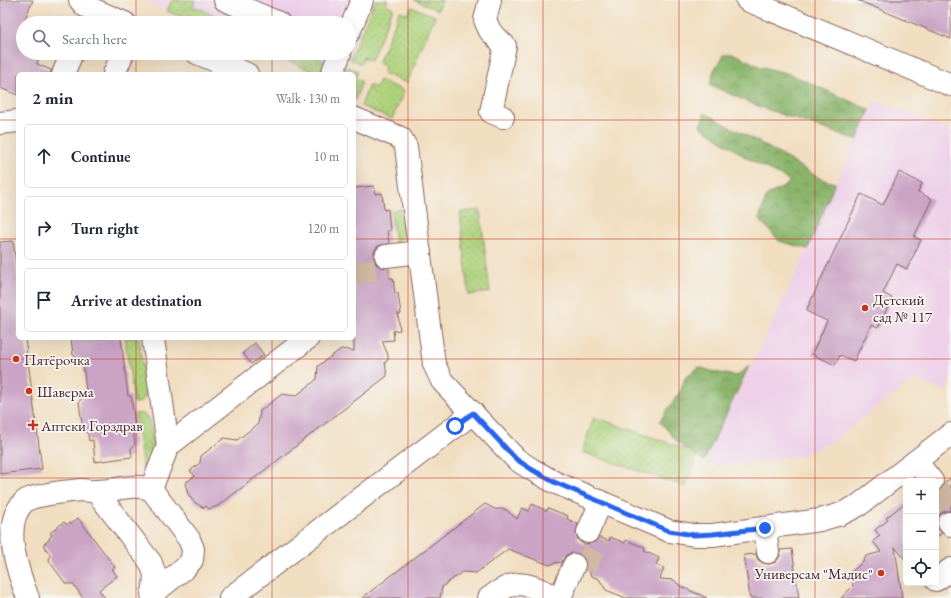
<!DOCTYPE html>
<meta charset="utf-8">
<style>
:root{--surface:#fff;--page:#f6f6f7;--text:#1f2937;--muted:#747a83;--line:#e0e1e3}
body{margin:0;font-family:"EB Garamond",serif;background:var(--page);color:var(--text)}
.controls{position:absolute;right:12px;bottom:12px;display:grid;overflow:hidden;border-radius:6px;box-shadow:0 4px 16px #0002}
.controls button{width:36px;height:36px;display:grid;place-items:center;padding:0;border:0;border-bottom:1px solid var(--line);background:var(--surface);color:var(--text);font:20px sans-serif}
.stop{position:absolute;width:12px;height:12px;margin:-9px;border:3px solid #2563eb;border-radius:50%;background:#fff}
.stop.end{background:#2563eb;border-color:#fff;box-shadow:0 1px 4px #0008}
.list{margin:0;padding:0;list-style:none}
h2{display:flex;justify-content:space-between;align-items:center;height:52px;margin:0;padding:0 16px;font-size:17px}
h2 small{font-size:13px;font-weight:400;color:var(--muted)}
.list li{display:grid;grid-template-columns:26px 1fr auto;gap:12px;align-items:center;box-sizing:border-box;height:64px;margin:0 8px 8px;padding:0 8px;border:1px solid var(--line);border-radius:6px}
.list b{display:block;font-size:15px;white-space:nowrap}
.list em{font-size:13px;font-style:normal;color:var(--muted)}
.icon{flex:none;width:22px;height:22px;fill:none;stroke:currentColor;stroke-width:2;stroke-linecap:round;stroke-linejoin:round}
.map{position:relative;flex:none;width:951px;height:598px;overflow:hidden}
.search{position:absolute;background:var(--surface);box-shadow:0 4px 16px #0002;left:16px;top:16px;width:340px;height:44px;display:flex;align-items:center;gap:10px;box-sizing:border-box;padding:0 14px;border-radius:22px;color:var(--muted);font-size:15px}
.panel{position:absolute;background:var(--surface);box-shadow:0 4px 16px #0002;left:16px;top:72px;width:340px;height:268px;border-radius:6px}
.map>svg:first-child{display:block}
</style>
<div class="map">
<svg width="951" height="598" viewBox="0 0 951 598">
<defs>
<pattern id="green-dots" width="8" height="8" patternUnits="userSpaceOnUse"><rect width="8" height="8" fill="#aed27b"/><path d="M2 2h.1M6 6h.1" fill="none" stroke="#97b46a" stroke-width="1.8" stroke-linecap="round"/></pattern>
<pattern id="forest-crowns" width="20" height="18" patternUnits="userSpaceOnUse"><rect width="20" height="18" fill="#8ab46b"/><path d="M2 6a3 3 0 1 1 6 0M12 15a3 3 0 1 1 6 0" fill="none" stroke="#739258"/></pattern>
</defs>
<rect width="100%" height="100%" fill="#f6f6f2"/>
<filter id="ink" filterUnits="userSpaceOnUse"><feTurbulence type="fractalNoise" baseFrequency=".025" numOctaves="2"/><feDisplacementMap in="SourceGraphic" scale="8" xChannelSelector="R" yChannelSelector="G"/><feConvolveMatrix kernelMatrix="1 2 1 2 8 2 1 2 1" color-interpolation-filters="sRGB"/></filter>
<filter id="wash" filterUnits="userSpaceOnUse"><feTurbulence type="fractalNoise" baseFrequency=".012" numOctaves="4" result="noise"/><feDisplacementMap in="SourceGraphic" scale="16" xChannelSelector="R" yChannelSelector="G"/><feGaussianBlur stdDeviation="0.9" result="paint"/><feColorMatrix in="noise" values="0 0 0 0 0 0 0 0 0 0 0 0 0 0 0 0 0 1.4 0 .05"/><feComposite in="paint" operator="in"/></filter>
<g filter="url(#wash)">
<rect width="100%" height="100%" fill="#f1dec0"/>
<g fill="#eed0e8">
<path d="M141,0H350L341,23H196Z"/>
<path d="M269,53H328L319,74Z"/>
<path d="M876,100L951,131V379L946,392L914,379L833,442L799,456L717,467L704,461L808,249L835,183Z"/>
</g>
<g fill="url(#green-dots)" stroke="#7c7853">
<path d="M172,0H195L193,6L229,21L233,13L246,18L244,23H196L167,11Z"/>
<path d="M375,0H388L386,4L393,8L371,60L364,57L361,64L350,59Z"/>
<path d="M414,0H442L438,10Z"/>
<path d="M411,7L435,16L407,83L383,73L385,66L378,63L400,11L408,14Z"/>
<path d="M269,53H304L324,61L319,74Z"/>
<path d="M347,67L358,71L355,79L362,82L354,102V74H344Z"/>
<path d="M379,80L404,91L392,119L361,106L369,85L376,88Z"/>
<path d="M402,209C404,224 408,233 395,243L391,211Z"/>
<path d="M480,210L490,292L469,295L460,212Z"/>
<path d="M125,338H139L146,395L141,402L134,403Z"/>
<path d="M142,413L149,419C152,438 157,454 143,469L135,414Z"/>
<path d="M594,417L697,453L686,487L582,452Z"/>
</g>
<g fill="url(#forest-crowns)" stroke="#6a6a4b">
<path d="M732,53L759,66L790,74L870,110L857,140L757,106L710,85L714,70L724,54Z"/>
<path d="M705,113L764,145L821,179L835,183L808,249L779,241L759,219L767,195L784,187L790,181L747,158L700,126Z"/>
<path d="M749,366L704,461L677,442L660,421L681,390L685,378L699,367L714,372L737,376Z"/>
</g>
<g id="blocks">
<g fill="#caa3c5">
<path d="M0,0H33L23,23V53H40L37,64L51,70V74H18V95L0,88Z"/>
<path d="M857,0H951V39Z"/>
<path d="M899,172L922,183L918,192L932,199L914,237L921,240L907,269L897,264L883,293L892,298L878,328L871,325L854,361L840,355L835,365L812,354L827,321L806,311L861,194L883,205Z"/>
<path d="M374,186L375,194L382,193L384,210L388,209L390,230L387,231L389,243L378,246L374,251V258L376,264L381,267L388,268L389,278H393L395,293H398L401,314H398L400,330L393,331L394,340L382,341L388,355V360L385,362L387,376L218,506L209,509L206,506L204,508L194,502L188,494L185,483L195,476L190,471L200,463L201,456L224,438L237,440L258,424L260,411L282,394L296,396L317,379L318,366L341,349L354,351V188Z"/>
<path d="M13,241L18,280V338H25L42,469L0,474V242Z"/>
<path d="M71,338H121L128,396H131L136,431H133L135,444L131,449L132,457L95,462L93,440L89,441L88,434L83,430L80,410L79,402L86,392L83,362L73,355Z"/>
<path d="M255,343L264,355L251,364L243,353Z"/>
<path d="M951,478V511H945L940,514L937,519V527L942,533L936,538V492L940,490L944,483Z"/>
<path d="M906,502V561L895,547L902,598H841L853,586L851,572L863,562L866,556L881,552L873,541L880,536L875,530L888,520L886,518Z"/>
<path d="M485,504L495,509H505L517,519L522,508L529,511L532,504L547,511L548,508L568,516L567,519L578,524L576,534L578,540L583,544H589L595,542L599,537L609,541L610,537L625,543L626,540L645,548L644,551L659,558L656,565L664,568L660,579L674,580L680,586L707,598H626L606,590L599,579L591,576L589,571L586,570V564L584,558L579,554L572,553L566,555L561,563L559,562L549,565L508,549L476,573L462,572L442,587L440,598H362Z"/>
<path d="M78,518L115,567L112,569L117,576L99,590L105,598H83L73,584H66L49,561L50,554L43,545L50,539L49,538L52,536L50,533L64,522L67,525L70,522L71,524Z"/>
<path d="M792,549L799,598H750L744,555L756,554L758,560L763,563L769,564L776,562L780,556V550Z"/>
</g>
</g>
</g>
<g filter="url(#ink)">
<use href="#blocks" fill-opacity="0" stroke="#84625f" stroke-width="1"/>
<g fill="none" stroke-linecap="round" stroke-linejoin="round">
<g stroke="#d0b8a2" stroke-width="22" stroke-dasharray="22 11" stroke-linecap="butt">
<path d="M354,273L388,268"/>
<path d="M937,488L951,506"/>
<path d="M585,570L599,537"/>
</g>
<defs>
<g id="minor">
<path d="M80,0L85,6L125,23"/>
<path d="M225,0L279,23"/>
<path d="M490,0L485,20L490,31L505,46L491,112L503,117"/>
<path d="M747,0L951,85"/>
<path d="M349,32L362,0"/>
<path d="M197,53L247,74"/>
<path d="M63,74L72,53"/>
<path d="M114,74L123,53"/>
<path d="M332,74L340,53"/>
<path d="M354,118L401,138L406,147L434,364L442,381L516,459L531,469L554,482L669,531L694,535H713L820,520L841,514L859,505L951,434"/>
<path d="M0,123L18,121"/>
<path d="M386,256L420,252"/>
<path d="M168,446L308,338"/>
<path d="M916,461L932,481"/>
<path d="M151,489L168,446L153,338"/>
<path d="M96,491L151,563L155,575L153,598"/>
<path d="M949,523L951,525"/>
<path d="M765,528L768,552"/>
<path d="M588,532L601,502"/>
<path d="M936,580L951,569"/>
<path d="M28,598C18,572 0,523 25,501C33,495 70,491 81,490C86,490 92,492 97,491C115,491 133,483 151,489L189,539L193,549L192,560L185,568L152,594"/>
<path d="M230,598L473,413"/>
<path d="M489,598C519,575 528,585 559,598"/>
<path d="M560,598L574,565"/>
</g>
</defs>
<use href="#minor" stroke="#84625f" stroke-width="24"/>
<use href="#minor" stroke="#fff" stroke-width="22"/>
</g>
</g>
<g fill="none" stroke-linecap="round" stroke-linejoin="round" filter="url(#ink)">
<path stroke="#2563eb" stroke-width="5" d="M455,426L473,413L516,459L531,469L554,482L669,531L694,535L713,534L765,528"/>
</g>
<path fill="none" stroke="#c8321e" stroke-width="1" stroke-opacity="0.55" d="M136,0V23M272,0V23M408,0V598M543,0V598M679,0V598M815,0V598M136,53V74M272,53V74M0,120H18M354,120H951M0,239H18M354,239H951M136,338V598M272,338V598M0,359H951M0,478H951"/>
<g fill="#c8321e" stroke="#f6f6f2" stroke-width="1.5">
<circle cx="865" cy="308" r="4"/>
<circle cx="16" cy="359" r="4"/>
<circle cx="29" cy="391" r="4"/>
<path d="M31 419h4v4h4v4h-4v4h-4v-4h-4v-4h4z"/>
<circle cx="881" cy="573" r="4"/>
</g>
<g text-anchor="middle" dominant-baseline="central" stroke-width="3.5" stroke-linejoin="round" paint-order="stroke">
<g font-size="15" fill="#4a1f2b" stroke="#f6f6f2" text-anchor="start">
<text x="873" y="299">Детский<tspan x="873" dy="17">сад № 117</tspan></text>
<text x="24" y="359">Пятёрочка</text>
<text x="37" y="391">Шаверма</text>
<text x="41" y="425">Аптеки Горздрав</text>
<text x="873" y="573" text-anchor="end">Универсам "Мадис"</text>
</g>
</g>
</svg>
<div class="controls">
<button>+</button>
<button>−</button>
<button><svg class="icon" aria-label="locate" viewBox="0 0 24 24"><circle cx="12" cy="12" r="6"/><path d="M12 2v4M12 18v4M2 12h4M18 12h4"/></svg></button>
</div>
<div class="stop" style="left:455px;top:426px"></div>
<div class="stop end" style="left:765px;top:528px"></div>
<div class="search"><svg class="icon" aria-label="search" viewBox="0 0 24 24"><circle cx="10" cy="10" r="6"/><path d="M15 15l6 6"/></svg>Search here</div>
<section class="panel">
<h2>2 min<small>Walk · 130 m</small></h2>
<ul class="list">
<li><svg class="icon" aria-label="ahead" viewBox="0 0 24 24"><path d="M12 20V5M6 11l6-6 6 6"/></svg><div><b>Continue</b></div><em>10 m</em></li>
<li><svg class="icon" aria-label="right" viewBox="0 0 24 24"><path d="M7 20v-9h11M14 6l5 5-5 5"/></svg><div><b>Turn right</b></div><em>120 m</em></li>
<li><svg class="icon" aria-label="arrive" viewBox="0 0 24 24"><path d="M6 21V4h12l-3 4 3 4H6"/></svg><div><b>Arrive at destination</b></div></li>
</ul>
</section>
</div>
